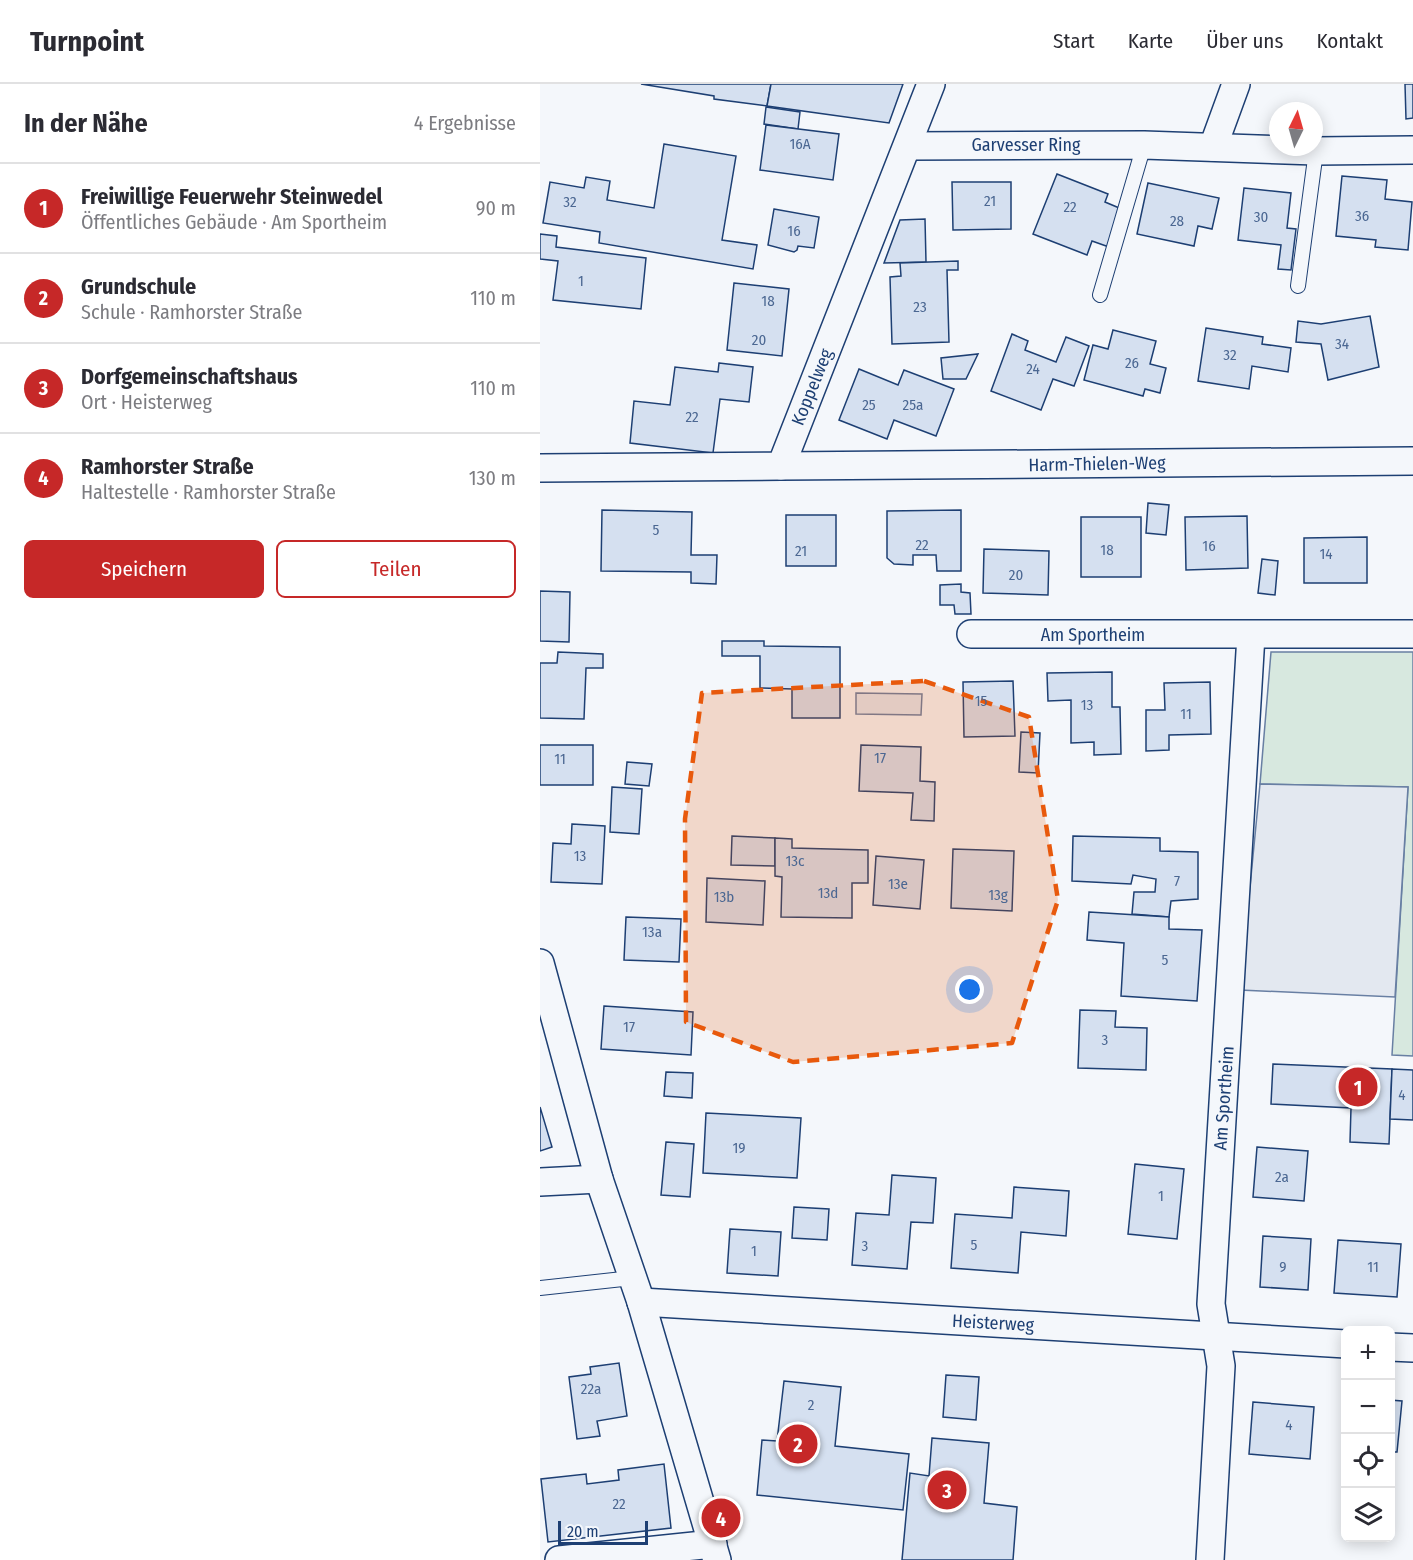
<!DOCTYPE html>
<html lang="de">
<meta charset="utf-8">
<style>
:root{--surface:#fff;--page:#f2f2f3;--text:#2b2b33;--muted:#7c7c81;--line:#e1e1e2;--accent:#c62828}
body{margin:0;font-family:"Fira Sans Condensed",sans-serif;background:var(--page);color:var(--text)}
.controls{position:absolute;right:18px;bottom:18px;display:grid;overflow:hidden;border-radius:9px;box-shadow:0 3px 15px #0003}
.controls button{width:54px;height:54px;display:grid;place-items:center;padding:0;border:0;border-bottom:2px solid var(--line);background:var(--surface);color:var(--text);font:30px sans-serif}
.compass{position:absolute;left:729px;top:18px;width:54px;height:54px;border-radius:50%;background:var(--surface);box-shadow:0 3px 15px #0003;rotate:5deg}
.scale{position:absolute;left:18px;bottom:15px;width:90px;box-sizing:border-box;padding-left:6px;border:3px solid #1d3f73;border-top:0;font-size:16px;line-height:21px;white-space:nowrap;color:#1d3f73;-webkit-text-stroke:4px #f4f7fb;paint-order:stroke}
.you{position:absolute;left:430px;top:906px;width:21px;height:21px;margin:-15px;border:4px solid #fff;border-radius:50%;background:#1a73e8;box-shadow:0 0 0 9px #1a73e833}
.badge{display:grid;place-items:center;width:39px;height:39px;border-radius:50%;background:var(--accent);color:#fff;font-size:20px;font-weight:700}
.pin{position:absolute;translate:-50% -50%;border:3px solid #fff;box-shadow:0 2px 6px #0006}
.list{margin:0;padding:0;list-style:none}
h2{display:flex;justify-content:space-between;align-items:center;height:78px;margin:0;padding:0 24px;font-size:26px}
h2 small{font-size:20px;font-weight:400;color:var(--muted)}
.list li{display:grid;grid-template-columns:39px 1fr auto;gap:18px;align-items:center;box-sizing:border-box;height:90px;padding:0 24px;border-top:2px solid var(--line)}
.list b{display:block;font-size:22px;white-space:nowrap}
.list p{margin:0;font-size:20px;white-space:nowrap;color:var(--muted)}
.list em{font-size:20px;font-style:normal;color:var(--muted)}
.actions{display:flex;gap:12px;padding:18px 24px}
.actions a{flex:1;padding:14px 0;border:2px solid var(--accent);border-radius:9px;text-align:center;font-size:21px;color:var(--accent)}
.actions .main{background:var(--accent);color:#fff}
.icon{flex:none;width:33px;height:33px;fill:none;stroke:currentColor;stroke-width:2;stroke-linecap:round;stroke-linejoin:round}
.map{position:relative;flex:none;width:873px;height:1476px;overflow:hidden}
header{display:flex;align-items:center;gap:36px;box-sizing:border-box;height:84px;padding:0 30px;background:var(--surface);border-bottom:2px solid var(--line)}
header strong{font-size:28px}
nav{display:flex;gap:33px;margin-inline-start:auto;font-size:21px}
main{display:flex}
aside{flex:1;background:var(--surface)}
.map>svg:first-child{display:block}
</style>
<header>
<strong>Turnpoint</strong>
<nav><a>Start</a><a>Karte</a><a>Über uns</a><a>Kontakt</a></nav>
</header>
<main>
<aside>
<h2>In der Nähe<small>4 Ergebnisse</small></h2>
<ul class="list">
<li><span class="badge">1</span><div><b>Freiwillige Feuerwehr Steinwedel</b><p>Öffentliches Gebäude · Am Sportheim</p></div><em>90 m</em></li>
<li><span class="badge">2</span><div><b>Grundschule</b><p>Schule · Ramhorster Straße</p></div><em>110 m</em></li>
<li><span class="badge">3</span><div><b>Dorfgemeinschaftshaus</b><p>Ort · Heisterweg</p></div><em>110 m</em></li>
<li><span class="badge">4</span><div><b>Ramhorster Straße</b><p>Haltestelle · Ramhorster Straße</p></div><em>130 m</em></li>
</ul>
<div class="actions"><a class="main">Speichern</a><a>Teilen</a></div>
</aside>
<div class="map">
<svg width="873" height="1476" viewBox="0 0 873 1476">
<rect width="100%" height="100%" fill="#f4f7fb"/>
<path fill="#d7e8df" stroke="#687fa3" stroke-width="1.5" d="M731,568H873V972L852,971L868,703L720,700Z"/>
<g fill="#e3e8f0" stroke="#687fa3" stroke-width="1.5">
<path d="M316,609L382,610L381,631L316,630Z"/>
<path d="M720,700L868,703L855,913L700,906Z"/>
</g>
<g fill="#d5e0f0" stroke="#1d3f73" stroke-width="1.5">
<path d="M101,0H231L227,22L174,15V12Z"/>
<path d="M231,0H363L349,39L227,22Z"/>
<path d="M865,0H873V34L866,35Z"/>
<path d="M226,23L260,28L258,45L224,40Z"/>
<path d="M226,41L299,50L293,96L220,86Z"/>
<path d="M124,60L196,72L182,156L217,161L213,185L59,159L60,148L3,139L10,98L44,104L46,93L70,97L67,116L114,124Z"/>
<path d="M517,90L568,110L565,118L584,126L569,163L552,157L547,171L493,150Z"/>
<path d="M802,92L847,96L845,115L872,118L868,166L835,163L836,156L796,152Z"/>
<path d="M412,98H471V145L413,146Z"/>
<path d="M608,99L679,114L672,145L658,142L654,162L597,150Z"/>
<path d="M704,104L751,109L747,144L756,145L751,186L738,185L741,161L698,156Z"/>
<path d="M234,125L279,133L274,164L258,162L257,166L254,168L228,161Z"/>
<path d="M385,135L386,178L344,179L360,136Z"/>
<path d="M0,150L17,152L16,163L106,174L101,225L13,216L18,177L0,175Z"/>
<path d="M418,177V186H407L409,258L352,260L350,193L361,192L360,179Z"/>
<path d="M194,199L249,205L242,272L187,266Z"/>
<path d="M830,232L839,283L788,296L781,260L756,258L758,237L781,240Z"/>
<path d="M666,244L723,253L722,260L751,264L748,288L712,282L709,305L658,297Z"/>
<path d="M573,246L616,257L610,280L626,284L620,309L605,305L603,312L544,296L553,261L568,265Z"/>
<path d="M472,250L488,257L485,266L516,278L526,253L549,262L534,302L513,295L501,326L451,307Z"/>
<path d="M438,270L426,295H403L401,274Z"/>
<path d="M179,279L213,283L209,318L180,315L173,369L90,359L94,317L130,321L135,283L178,288Z"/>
<path d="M319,285L358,301L364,286L414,305L396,352L354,336L347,355L299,336Z"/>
<path d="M608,419L629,421L626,451L606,449Z"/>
<path d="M62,426L152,428L151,471H177L176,500L151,499V488L61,487Z"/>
<path d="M421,426V487H397L396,471H373V481L354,480L347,474V427Z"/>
<rect x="246" y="431" width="50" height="51"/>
<path d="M707,432L708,484L646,486L645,433Z"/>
<rect x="541" y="433" width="60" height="60"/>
<path d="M827,453V499H764V454Z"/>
<path d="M444,465L509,467L508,511L443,509Z"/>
<path d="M722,475L738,477L735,511L718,509Z"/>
<path d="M421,500V508L430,509L431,530H415L414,521H400V501Z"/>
<path d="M0,507L30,508L29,558L0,557Z"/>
<path d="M182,557H224V562L300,563V634H252V605L220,604V572H182Z"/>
<path d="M18,568L63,570V584H46L44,635L0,634V579H17Z"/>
<path d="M572,588V623H580L581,670L554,671V658L531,659V616L508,617L507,589Z"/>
<path d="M473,597L475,652L424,653L423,598Z"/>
<path d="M670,598L671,650L629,651V666L606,667V626H625L624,599Z"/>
<path d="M481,648L500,649L498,689L479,688Z"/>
<rect x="0" y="661" width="53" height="40"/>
<path d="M321,661L381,663L380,697L395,698L394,737L371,736L373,709L319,707Z"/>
<path d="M87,678L112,680L109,702L85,700Z"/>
<path d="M72,703L102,705L99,750L70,748Z"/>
<path d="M32,740L65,742L62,800L11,798L13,759L31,760Z"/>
<path d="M192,752L235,754V782L191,781Z"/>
<path d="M533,752L620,754V767L658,768V815L631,817L629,833L592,830L594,808H615L616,795L593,791L591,800L532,797Z"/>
<path d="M235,754L252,755V764L328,766V799H312V834L241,833L242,793L235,792Z"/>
<path d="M413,765L474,767L472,827L411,824Z"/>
<path d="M336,772L384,776L380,825L333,821Z"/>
<path d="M167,794L225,797L223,841L166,838Z"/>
<path d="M549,828L629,833V845L662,846L657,917L581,912L584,859L547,856Z"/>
<path d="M86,833L141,835L139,878L84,876Z"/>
<path d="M64,922L153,928L151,971L61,965Z"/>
<path d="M540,926L576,927L575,943L607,944L606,986L538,984Z"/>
<path d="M733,980L852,985L849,1060L810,1058L811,1024L731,1020Z"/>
<path d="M852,985L873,986V1036L850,1035Z"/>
<path d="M126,988L153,989L152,1014L124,1012Z"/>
<path d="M0,1023L12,1063L0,1067Z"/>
<path d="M166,1029L261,1034L257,1094L163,1089Z"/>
<path d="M126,1058L154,1060L150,1113L121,1111Z"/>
<path d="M717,1063L768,1067L764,1117L713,1113Z"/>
<path d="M595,1080L644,1085L637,1155L588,1150Z"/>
<path d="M352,1091L396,1094L393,1139L371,1138L367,1185L312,1181L316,1129L349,1131Z"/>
<path d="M474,1103L529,1107L526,1152L481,1148L478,1189L411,1184L415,1130L472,1134Z"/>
<path d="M254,1123L289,1125L287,1156L252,1154Z"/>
<path d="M190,1145L241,1148L238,1192L187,1189Z"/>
<path d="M723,1152L771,1155L768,1206L720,1203Z"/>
<path d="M798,1156L861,1160L857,1213L794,1209Z"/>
<path d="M79,1279L87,1332L57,1337L60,1352L37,1355L29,1293L51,1290L50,1283Z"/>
<path d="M406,1291L439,1293L436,1336L403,1333Z"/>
<path d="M244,1297L301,1303L295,1362L369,1370L363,1426L217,1411L222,1356L237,1357Z"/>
<path d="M850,1316L862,1317L857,1368H850Z"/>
<path d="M713,1318L774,1323L770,1375L709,1370Z"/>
<path d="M392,1354L449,1359L444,1419L477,1423L473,1476H362L370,1389L389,1392Z"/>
<path d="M124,1380L131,1444L8,1458L1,1395L46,1390L47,1400L79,1396L78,1386Z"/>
</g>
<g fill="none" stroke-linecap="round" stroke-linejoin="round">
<defs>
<g id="lane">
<path d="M758,202L776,67"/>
<path d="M560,211L604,61"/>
<path d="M0,1204L92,1194"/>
</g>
<g id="street">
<path d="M368,62L604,61L776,67L873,66"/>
<path d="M673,63L696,0"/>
<path d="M241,382L873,377"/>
<path d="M0,384L241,382L391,0"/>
<path d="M431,550H873"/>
<path d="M0,879L59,1095L101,1218L177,1476"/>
<path d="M0,1098L59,1095"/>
<path d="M101,1218L806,1260"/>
<path d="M850,1263L873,1264"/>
<path d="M19,1476L173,1460"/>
<path d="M670,1476L681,1282L671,1220L711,551"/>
</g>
</defs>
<use href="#lane" stroke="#1d3f73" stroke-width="16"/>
<use href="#street" stroke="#1d3f73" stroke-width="30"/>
<use href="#lane" stroke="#f4f7fb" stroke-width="14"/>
<use href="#street" stroke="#f4f7fb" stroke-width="27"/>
</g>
<path fill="#e8590c" fill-opacity="0.2" stroke="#e8590c" stroke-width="4.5" stroke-dasharray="12 8" stroke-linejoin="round" d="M384,597L489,633L518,816L472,959L253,978L146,938L145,735L162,609Z"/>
<g text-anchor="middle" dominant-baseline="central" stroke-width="4.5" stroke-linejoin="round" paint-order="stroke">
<g font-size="15" fill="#4b6792">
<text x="260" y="60">16A</text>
<text x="450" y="117">21</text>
<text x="30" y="118">32</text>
<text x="530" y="123">22</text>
<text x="822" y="132">36</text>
<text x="721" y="133">30</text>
<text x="637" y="137">28</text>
<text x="254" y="147">16</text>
<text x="41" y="197">1</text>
<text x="228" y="217">18</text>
<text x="380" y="223">23</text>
<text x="219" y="256">20</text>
<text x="802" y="260">34</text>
<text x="690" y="271">32</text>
<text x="592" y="279">26</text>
<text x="493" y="285">24</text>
<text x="329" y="321">25</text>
<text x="373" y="321">25a</text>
<text x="152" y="333">22</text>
<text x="116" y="446">5</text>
<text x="382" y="461">22</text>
<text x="669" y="462">16</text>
<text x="567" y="466">18</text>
<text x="261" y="467">21</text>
<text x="786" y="470">14</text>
<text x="476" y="491">20</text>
<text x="441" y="617">15</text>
<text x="547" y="621">13</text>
<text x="646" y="630">11</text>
<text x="340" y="674">17</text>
<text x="20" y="675">11</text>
<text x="40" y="772">13</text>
<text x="255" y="777">13c</text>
<text x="637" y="797">7</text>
<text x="358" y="800">13e</text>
<text x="288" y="809">13d</text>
<text x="458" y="811">13g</text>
<text x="184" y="813">13b</text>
<text x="112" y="848">13a</text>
<text x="625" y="876">5</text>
<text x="89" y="943">17</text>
<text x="565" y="956">3</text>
<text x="862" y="1011">4</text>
<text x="199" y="1064">19</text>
<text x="742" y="1093">2a</text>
<text x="621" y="1112">1</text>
<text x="434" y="1161">5</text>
<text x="325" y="1162">3</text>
<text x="214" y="1167">1</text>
<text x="743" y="1183">9</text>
<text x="833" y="1183">11</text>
<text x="51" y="1305">22a</text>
<text x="271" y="1321">2</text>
<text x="749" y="1341">4</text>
<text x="79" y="1420">22</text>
</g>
<g font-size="18" fill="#1d3f73" stroke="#f4f7fb">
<text x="486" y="61">Garvesser Ring</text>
<text transform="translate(272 303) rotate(-68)">Koppelweg</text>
<text transform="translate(557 380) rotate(-1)">Harm-Thielen-Weg</text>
<text x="553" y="551">Am Sportheim</text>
<text transform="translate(684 1014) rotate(-86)">Am Sportheim</text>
<text transform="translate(453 1239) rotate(3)">Heisterweg</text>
</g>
</g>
</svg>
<div class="controls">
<button>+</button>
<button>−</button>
<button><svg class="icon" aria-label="locate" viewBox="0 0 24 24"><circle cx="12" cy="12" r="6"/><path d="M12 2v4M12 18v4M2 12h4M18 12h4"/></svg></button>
<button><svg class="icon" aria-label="layers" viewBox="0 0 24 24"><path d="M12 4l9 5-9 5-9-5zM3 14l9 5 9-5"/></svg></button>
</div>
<svg class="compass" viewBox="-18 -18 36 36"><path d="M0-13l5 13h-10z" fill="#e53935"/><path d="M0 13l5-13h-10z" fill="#7c7c81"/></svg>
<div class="scale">20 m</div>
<div class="you"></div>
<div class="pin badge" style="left:818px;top:1003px">1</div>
<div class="pin badge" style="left:258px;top:1360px">2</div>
<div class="pin badge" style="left:407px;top:1406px">3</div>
<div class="pin badge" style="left:181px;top:1434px">4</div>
</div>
</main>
